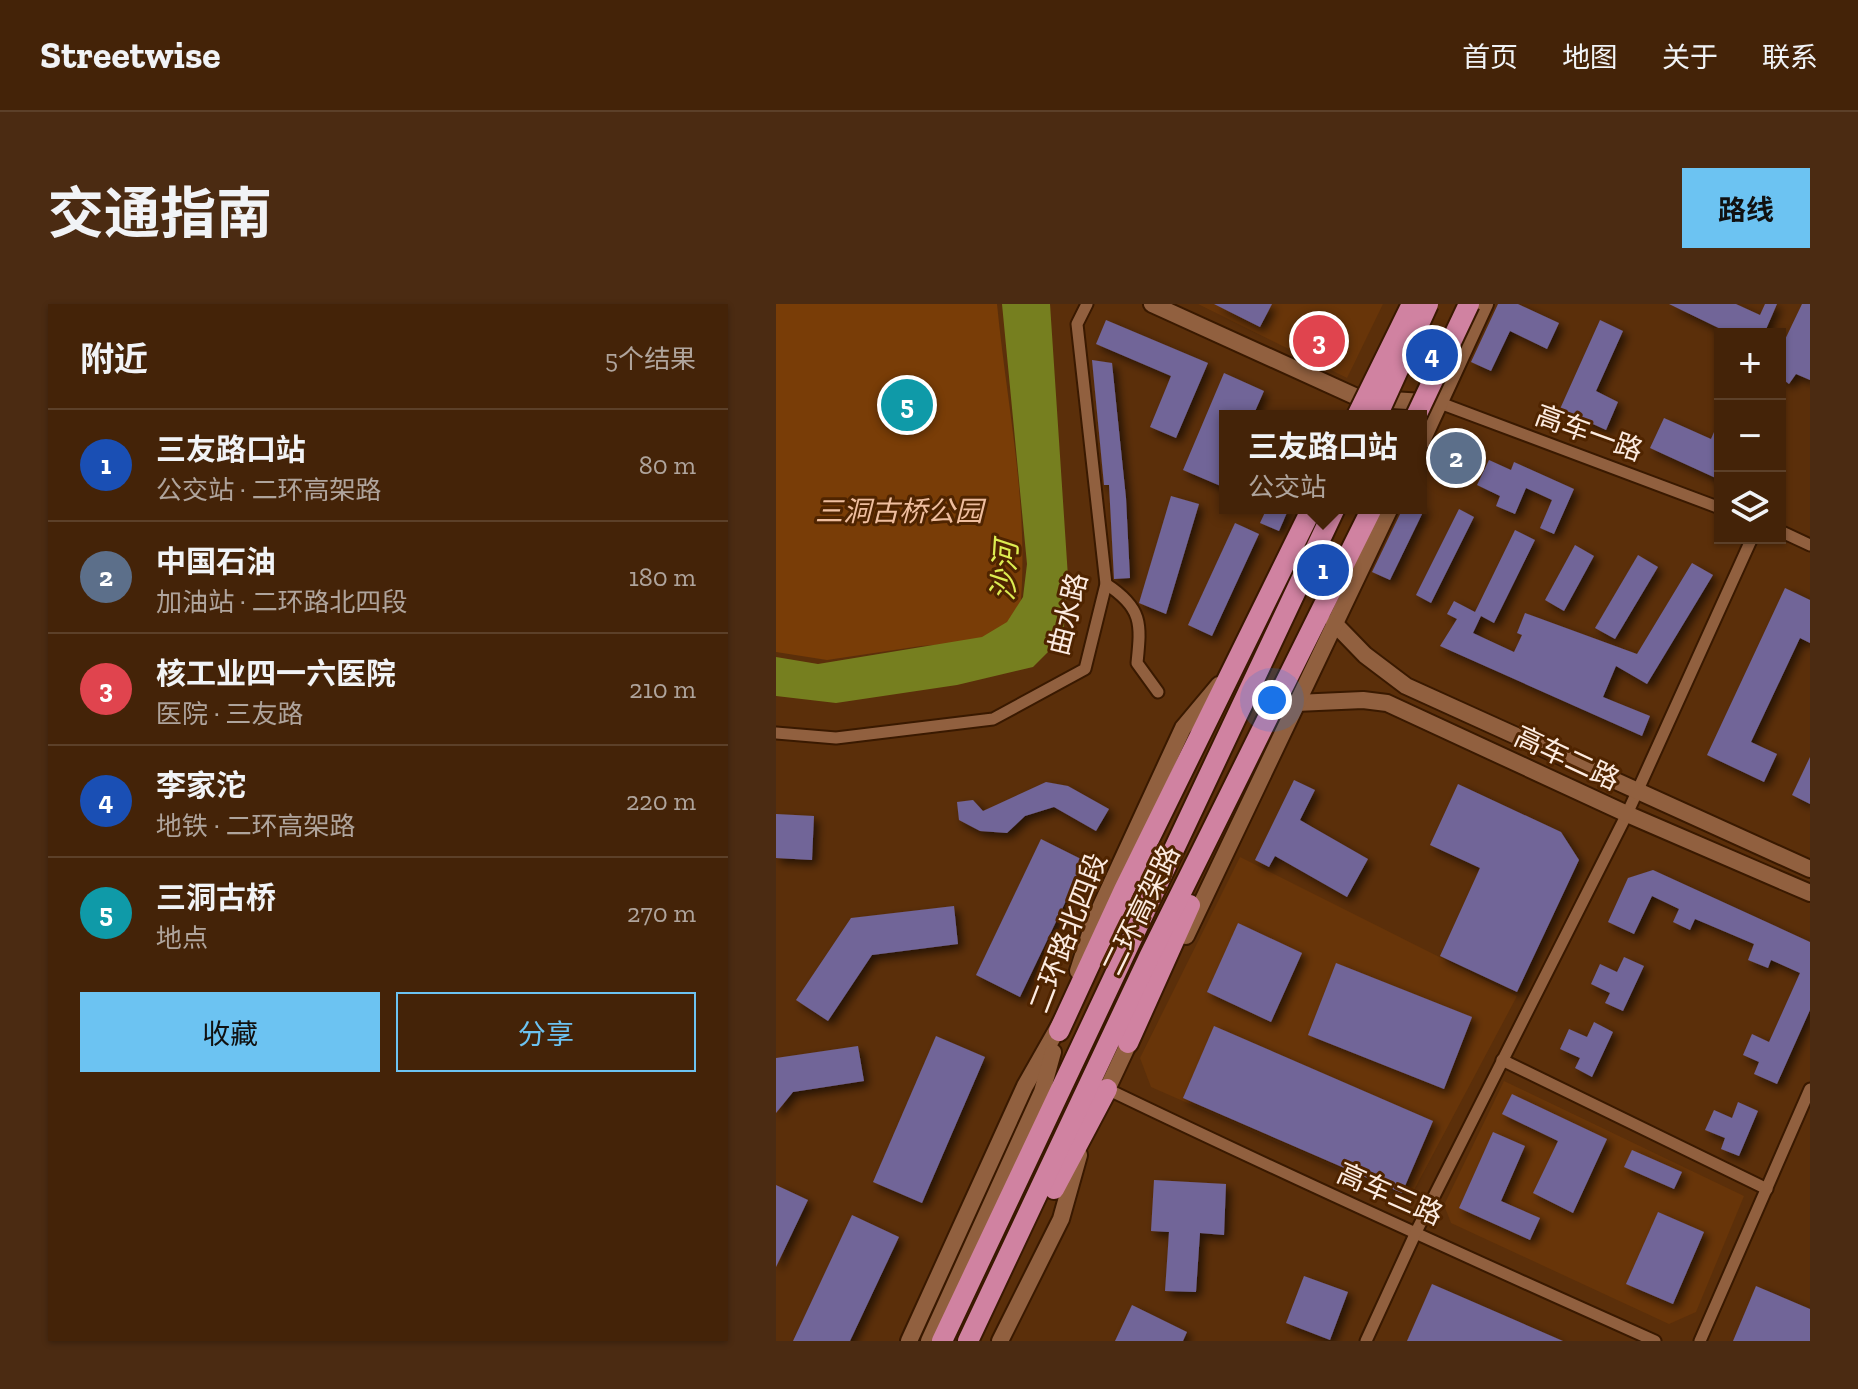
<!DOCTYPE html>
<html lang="zh">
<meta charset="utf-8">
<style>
:root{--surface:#442308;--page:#4b2b12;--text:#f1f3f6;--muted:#afa49c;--line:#5c4029;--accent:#6cc3f2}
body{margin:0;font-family:"Zilla Slab","Noto Sans SC",serif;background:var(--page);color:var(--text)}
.controls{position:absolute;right:24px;top:24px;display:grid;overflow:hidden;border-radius:0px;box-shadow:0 2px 6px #0004}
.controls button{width:72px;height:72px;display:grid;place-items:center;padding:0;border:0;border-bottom:2px solid var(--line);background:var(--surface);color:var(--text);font:40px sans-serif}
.you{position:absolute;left:496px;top:396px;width:28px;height:28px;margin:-20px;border:6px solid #fff;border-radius:50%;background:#1a73e8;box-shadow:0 0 0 12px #1a73e833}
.badge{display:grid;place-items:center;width:52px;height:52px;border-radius:50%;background:var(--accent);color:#fff;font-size:26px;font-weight:700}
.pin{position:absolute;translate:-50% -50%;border:4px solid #fff;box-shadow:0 2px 8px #0006}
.popup{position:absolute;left:443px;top:106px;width:208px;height:104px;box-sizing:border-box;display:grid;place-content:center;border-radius:0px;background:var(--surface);filter:drop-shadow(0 2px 6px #0005);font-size:26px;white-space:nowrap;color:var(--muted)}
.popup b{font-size:30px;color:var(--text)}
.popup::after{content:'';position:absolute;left:50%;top:100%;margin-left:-16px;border:16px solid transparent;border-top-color:var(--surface)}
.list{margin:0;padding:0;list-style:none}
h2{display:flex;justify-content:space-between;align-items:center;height:104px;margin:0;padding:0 32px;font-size:34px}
h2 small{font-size:26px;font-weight:400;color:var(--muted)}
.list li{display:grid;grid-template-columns:52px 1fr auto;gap:24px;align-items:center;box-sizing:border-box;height:112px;padding:0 32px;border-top:2px solid var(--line)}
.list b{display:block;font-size:30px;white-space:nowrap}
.list p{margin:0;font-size:26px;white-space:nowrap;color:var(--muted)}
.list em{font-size:26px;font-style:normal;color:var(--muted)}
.actions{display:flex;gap:16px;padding:24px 32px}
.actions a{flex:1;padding:18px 0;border:2px solid var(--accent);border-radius:0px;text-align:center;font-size:28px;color:var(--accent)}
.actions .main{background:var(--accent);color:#111}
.icon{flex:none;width:44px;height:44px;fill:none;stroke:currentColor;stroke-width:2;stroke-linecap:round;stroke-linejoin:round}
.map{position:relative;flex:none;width:1034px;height:1037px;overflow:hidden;border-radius:0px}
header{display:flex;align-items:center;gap:48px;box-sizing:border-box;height:112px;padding:0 40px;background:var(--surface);border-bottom:2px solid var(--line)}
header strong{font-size:38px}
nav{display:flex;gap:44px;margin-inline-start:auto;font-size:28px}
.intro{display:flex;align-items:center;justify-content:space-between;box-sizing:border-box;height:192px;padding:0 48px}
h1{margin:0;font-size:56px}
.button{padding:20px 36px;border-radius:0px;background:var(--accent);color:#111;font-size:28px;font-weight:700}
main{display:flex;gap:48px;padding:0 48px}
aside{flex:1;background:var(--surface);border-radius:0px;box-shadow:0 2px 6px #0004}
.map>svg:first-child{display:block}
</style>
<header>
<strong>Streetwise</strong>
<nav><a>首页</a><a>地图</a><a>关于</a><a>联系</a></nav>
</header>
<div class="intro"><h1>交通指南</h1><a class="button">路线</a></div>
<main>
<aside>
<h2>附近<small>5个结果</small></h2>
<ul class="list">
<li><span class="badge" style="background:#1a4fb4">1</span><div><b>三友路口站</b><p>公交站 · 二环高架路</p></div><em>80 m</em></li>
<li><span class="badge" style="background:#5c6f8a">2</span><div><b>中国石油</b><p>加油站 · 二环路北四段</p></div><em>180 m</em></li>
<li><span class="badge" style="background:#e0444e">3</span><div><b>核工业四一六医院</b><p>医院 · 三友路</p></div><em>210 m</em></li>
<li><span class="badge" style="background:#1a4fb4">4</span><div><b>李家沱</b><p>地铁 · 二环高架路</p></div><em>220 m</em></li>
<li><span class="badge" style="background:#0f9aa8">5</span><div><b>三洞古桥</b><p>地点</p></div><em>270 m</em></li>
</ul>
<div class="actions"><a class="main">收藏</a><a>分享</a></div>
</aside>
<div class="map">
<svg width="1034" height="1037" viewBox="0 0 1034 1037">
<defs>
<filter id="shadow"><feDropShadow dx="4.5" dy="4.5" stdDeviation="4" flood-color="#0009"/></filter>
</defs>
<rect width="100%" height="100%" fill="#5b2f0a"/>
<g fill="#683509">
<path d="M422,0H607L571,74Z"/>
<path d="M464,553L741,692L638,886L615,888L375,783L364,754Z"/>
<path d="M728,777L968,892L920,1008L893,1020L675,919L668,901Z"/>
</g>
<path fill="#793d07" d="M0,0H221C231,104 254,204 244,308L215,337L145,342L51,356L0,348Z"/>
<path fill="#767f1f" d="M226,0H274L292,273L287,333L257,363L181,381L60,399L0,392V353L42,360L206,333L231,318L247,293L251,260Z"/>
<g fill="#716598" filter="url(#shadow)">
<path d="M438,0H496L484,23Z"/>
<path d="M722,0H742L783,19L771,45L734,27L715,67L695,58Z"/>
<path d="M893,0H960L984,11L989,0H1001L988,30H955Z"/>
<path d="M1026,0H1034V76L1020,70L1013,80L1004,73V46Z"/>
<path d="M330,16L432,59L400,134L374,123L395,72L320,40Z"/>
<path d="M824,16L847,27L820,87L842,98L830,126L784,105Z"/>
<path d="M316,56L336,59L350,194L354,274L338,275L333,181H328Z"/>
<path d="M448,69L488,87L477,112H449L447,183L407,166Z"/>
<path d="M888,114L935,135L944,114V176L874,144Z"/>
<path d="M713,156L735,166L738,158L798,185L778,230L764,224L776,196L750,184L739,210L720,202L724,192L701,181Z"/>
<path d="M395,192L423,200L390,310L363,299Z"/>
<path d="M491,204H513L503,227L484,219Z"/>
<path d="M627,204H649L614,276L596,268Z"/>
<path d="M683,205L698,213L655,299L640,291Z"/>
<path d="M459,219L483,230L436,332L412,321Z"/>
<path d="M739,226L759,236L718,319L705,312L697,329L738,348L746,331L741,329L749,309L861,350L916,259L937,271L871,380L840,362L827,393L874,412L866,432L664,342L681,315L671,310L678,297L699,308Z"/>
<path d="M799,241L818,252L788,307L769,296Z"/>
<path d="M862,251L882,263L839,335L819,324Z"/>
<path d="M1009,284L1034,296V339L1024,334L975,438L1001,450L988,478L931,451Z"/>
<path d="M1034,453V500L1016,491Z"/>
<path d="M518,476L539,486L524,516L592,555L571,593L499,552L493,563L479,556Z"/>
<path d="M270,478L292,482L333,505L320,527L278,503L249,512L231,529L204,527L183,516L181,498L197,496L207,507Z"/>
<path d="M682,480L785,528L803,556L741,688L664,652L704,564L654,541Z"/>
<path d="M0,510L38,512L36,556L0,554Z"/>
<path d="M265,535L309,557L244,693L200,671Z"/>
<path d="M877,566L1034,638V706L1001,780L978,770L983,758L967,751L976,730L993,738L1024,669L995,656L992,664L972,656L978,640L919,615L914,626L897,618L903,605L876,592L858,630L832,618L852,574Z"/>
<path d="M178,602L182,640L96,651L52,717L20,696L75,614Z"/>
<path d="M462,619L526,649L495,718L431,688Z"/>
<path d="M848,653L868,662L847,707L829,699L834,689L815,680L824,660L841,668Z"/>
<path d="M560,659L696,713L668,785L532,731Z"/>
<path d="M818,718L837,728L816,773L799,764L804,754L784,745L793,725L811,733Z"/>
<path d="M438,722L657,817L626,889L407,794Z"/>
<path d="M160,732L209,753L146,899L97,878Z"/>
<path d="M82,742L88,777L17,788L0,809V754Z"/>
<path d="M736,790L831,835L797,909L757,889L782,837L726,810Z"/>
<path d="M962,798L982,807L963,852L945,845L949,834L929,826L938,806L956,814Z"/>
<path d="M717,828L749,842L725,897L764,914L754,936L683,904Z"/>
<path d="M856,846L906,868L898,885L848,863Z"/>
<path d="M378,876L450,880L448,931L424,929L420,988L389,987L393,928L375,927Z"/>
<path d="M0,881L32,896L0,963Z"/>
<path d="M882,908L928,928L897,1000L850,980Z"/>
<path d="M76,911L123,933L74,1037H17Z"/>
<path d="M528,972L572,988L554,1036L510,1019Z"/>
<path d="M656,980L787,1037H631Z"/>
<path d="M980,982L1034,1005V1037H957Z"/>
<path d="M356,1001L411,1028L407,1037H339Z"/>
</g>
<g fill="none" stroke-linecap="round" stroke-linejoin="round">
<defs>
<g id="street">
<path d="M664,99L944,204"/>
<path d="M1004,227L1034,241"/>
<path d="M330,280C367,304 365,320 361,359L382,388"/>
<path d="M0,429L60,434L217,415L309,365L330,280L301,20L311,0"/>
<path d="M726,756L991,885"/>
<path d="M331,785C512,872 695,955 879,1037"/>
<path d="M590,1037L641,926L851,510L976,234"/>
<path d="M924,1037L1034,785"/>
</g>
<g id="secondary">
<path d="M376,0L583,94L664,99"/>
<path d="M645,139L709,0"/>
<path d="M558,319L589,351L630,382L1034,565"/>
<path d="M520,399L587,396L611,399L851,510L1034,589"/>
<path d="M410,632L614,204"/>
<path d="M302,667L318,617L407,424L443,381"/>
<path d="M326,796L357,730"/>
<path d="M133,1037L249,782L287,715"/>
<path d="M153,1037L266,788L277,748"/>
<path d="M224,1037L285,915L303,851"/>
</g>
<g id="highway">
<path d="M283,727L348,586L536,204"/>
<path d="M352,739L414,601"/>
<path d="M278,885L331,785"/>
<path d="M166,1037L559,204"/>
<path d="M192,1037L374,651L596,204"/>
</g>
</defs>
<use href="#street" stroke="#391900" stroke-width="15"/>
<use href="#secondary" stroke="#391900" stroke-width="20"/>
<use href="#highway" stroke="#391900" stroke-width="24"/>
<use href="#street" stroke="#91603f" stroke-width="11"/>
<use href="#secondary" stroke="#91603f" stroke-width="16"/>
<use href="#highway" stroke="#d082a1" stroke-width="20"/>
<defs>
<g id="highway-bridge">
<path d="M581,112L636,0"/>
<path d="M601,112L652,0"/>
<path d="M640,112L693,0"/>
</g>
</defs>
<use href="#highway-bridge" stroke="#391900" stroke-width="24" stroke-linecap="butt"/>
<use href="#highway-bridge" stroke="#d082a1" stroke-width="20"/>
</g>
<g text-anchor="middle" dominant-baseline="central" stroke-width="6" stroke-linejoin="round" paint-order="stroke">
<g font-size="28" fill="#fcebe0" stroke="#4f2400">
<text transform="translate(813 129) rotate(20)">高车一路</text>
<text transform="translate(292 310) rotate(-76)">曲水路</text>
<text transform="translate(791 454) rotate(25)">高车二路</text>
<text transform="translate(365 606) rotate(-64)">二环高架路</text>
<text transform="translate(292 629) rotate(-69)">二环路北四段</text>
<text transform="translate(614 890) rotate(24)">高车三路</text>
</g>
<g font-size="28" font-style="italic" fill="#efbe9f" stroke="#4f2400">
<text x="123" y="207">三洞古桥公园</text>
</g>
<g font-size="30" font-style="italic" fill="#dded51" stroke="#4f2400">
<text transform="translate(229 267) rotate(-86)">沙河</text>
</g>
</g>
</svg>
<div class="controls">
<button>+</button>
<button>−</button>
<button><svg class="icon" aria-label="layers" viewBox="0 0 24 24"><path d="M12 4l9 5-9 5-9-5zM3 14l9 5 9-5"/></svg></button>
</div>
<div class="you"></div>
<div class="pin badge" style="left:547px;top:266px;background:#1a4fb4">1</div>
<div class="popup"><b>三友路口站</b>公交站</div>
<div class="pin badge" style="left:680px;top:154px;background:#5c6f8a">2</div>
<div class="pin badge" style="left:543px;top:37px;background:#e0444e">3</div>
<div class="pin badge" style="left:656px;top:51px;background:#1a4fb4">4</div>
<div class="pin badge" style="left:131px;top:101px;background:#0f9aa8">5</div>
</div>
</main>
